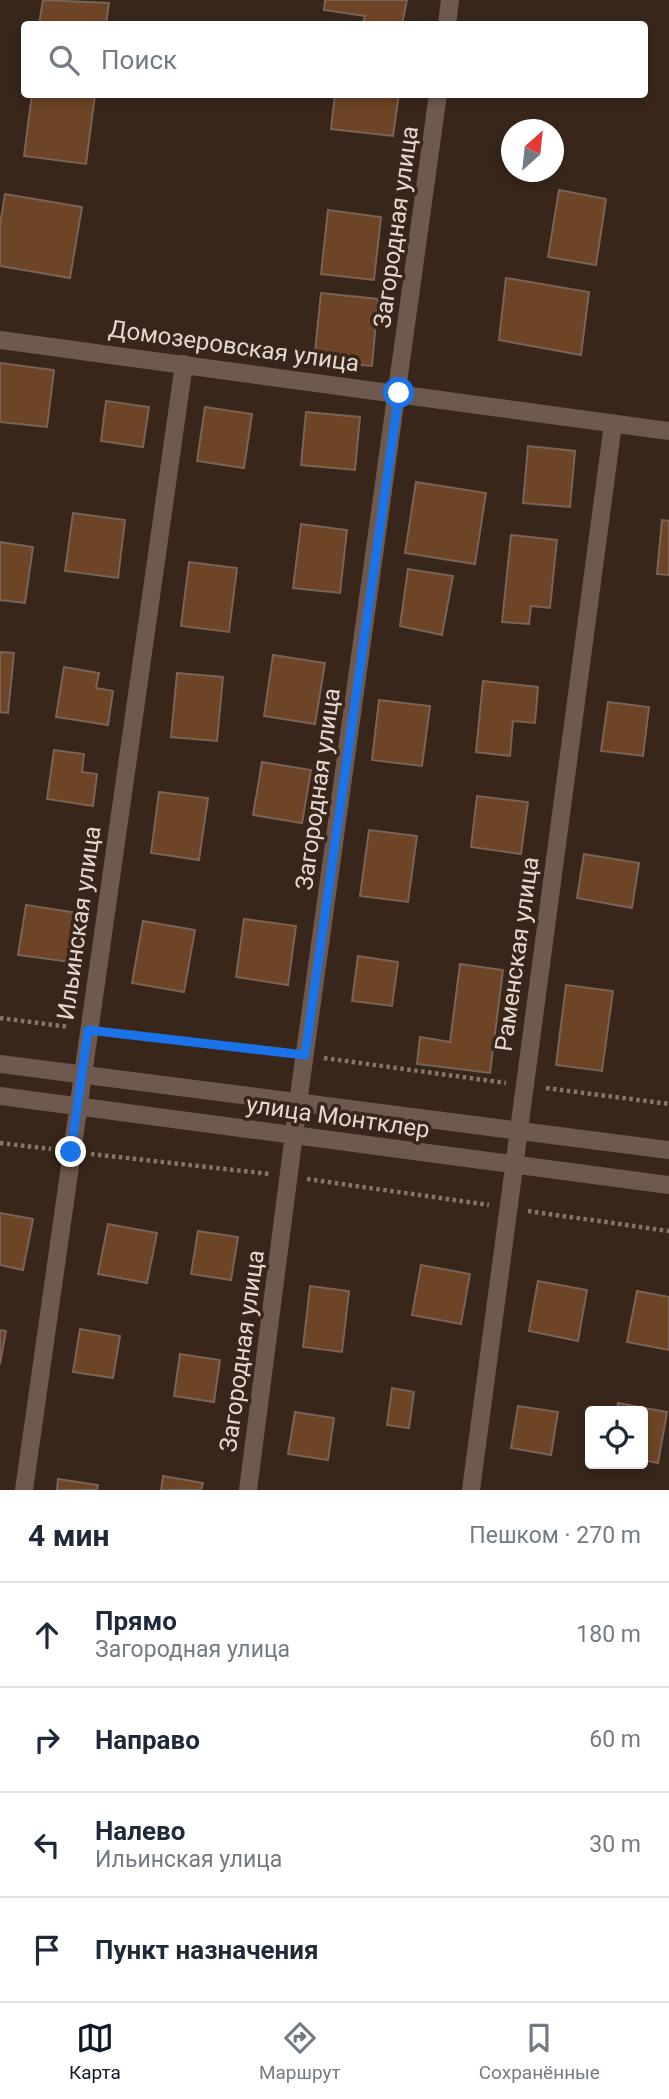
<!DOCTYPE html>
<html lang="ru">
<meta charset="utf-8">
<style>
:root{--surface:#fff;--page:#f6f6f7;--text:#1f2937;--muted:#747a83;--line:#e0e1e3;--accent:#111827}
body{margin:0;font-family:Roboto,sans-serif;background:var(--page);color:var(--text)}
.controls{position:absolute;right:21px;bottom:21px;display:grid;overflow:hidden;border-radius:7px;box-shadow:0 4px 10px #0003}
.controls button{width:63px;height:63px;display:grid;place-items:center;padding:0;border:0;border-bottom:2px solid var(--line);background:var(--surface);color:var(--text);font:35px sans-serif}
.compass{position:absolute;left:501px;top:119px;width:63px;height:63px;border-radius:50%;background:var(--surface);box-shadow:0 4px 10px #0003;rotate:27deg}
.stop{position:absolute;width:21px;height:21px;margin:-16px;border:5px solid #1a73e8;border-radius:50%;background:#fff}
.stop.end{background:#1a73e8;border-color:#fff;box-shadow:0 2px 7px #0008}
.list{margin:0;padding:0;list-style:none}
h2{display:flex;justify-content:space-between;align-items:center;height:91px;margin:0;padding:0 28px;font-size:30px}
h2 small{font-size:23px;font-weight:400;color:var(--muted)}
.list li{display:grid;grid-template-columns:46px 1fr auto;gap:21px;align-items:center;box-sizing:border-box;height:105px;padding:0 28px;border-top:2px solid var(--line)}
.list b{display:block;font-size:26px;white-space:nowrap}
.list p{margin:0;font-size:23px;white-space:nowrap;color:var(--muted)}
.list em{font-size:23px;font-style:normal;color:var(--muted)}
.icon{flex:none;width:38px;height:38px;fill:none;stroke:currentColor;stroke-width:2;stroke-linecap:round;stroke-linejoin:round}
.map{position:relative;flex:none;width:669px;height:1490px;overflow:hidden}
.search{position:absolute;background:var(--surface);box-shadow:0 4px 10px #0003;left:21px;right:21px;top:21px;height:77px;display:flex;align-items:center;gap:18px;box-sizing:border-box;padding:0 24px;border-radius:7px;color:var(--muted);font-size:26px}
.sheet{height:511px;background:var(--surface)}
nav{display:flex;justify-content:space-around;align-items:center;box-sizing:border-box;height:98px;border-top:2px solid var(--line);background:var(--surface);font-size:19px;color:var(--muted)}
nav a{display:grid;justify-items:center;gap:4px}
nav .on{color:var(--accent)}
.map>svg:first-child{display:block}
</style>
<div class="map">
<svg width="669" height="1490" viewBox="0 0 669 1490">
<rect width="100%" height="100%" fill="#39261a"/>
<g fill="#6e4426" stroke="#796356" stroke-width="2">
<path d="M43,0L109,3L106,24H39Z"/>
<path d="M325,0H407L402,24H363L365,16L324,10Z"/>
<path d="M32,94L95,95L86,164L24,156Z"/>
<path d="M335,94H399L393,136L331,129Z"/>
<path d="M559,190L606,199L596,265L548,257Z"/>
<path d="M5,194L82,207L70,278L0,266V225Z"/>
<path d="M328,210L381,217L374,280L321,274Z"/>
<path d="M506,278L589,292L581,355L499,340Z"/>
<path d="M321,293L378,299L372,366L314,361Z"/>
<path d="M0,363L54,370L47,427L0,422Z"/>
<path d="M106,401L149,407L143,447L101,441Z"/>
<path d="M205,407L252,414L244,468L197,461Z"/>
<path d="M306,412L360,417L355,470L301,465Z"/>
<path d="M528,446L575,451L570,507L523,503Z"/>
<path d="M416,482L486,493L475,564L405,553Z"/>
<path d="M73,513L125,520L118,578L65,571Z"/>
<path d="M662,520L669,521V575L657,574Z"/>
<path d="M301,524L347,530L340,593L293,588Z"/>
<path d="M511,535L557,540L550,608L531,606L529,624L502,622Z"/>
<path d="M0,542L33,547L25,603L0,600Z"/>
<path d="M189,562L237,568L229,632L181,626Z"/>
<path d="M408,569L453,576L442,635L400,626Z"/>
<path d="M0,652L14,653L8,713L0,712Z"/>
<path d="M273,655L325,663L315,724L264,716Z"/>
<path d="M64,667L99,673L96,688L113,691L108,725L56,717Z"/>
<path d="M177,673L223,677L217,741L171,737Z"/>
<path d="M483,681L538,687L535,723L513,721L510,756L476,752Z"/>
<path d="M379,700L430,706L422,766L372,760Z"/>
<path d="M608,702L649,707L643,756L601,751Z"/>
<path d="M54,750L84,754L82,772L97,774L93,806L47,799Z"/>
<path d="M262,762L311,770L302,823L253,815Z"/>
<path d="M159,792L208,798L199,860L151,853Z"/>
<path d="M477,796L528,802L521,854L471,847Z"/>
<path d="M369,830L417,836L408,902L360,896Z"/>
<path d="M584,854L639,863L632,908L577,898Z"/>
<path d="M26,905L78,913L70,962L18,955Z"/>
<path d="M244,919L296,926L288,985L236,977Z"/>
<path d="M143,921L195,930L184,992L132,983Z"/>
<path d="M358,956L398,962L392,1006L352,1001Z"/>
<path d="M460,964L503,970L490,1073L417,1064L420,1037L450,1042Z"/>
<path d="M566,985L613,991L602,1071L556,1065Z"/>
<path d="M0,1213L33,1219L23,1270L0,1265Z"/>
<path d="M108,1224L157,1233L147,1283L98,1274Z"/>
<path d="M198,1231L238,1237L231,1280L191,1274Z"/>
<path d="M421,1265L470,1274L461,1324L412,1315Z"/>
<path d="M538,1281L587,1290L578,1341L529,1331Z"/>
<path d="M310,1286L349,1291L342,1352L303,1347Z"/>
<path d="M637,1291L669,1297V1350L627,1342Z"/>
<path d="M80,1329L120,1336L113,1378L73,1372Z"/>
<path d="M0,1330L6,1331L0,1364Z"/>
<path d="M180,1354L220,1360L214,1402L174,1396Z"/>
<path d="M392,1388L414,1392L409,1428L387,1425Z"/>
<path d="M618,1403L667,1412L658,1463L643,1460V1411H617Z"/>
<path d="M518,1406L558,1412L551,1455L511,1448Z"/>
<path d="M295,1412L334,1418L328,1460L288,1454Z"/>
<path d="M163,1476L203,1483L201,1490H161Z"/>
<path d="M58,1479L98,1485L97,1490H57Z"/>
</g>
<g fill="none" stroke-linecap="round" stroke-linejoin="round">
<g stroke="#85756b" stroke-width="4.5" stroke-dasharray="3.5 3.5" stroke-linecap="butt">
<path d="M0,1018L69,1027"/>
<path d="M108,1032L284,1053"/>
<path d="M324,1058L506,1083"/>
<path d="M546,1088L669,1104"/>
<path d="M0,1143L51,1149"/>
<path d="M91,1154L270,1174"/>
<path d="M307,1179L489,1205"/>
<path d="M528,1211L669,1231"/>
</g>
<g stroke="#6e594e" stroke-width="18">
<path d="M447,24L450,0"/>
<path d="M0,340L669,431"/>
<path d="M24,1490L184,364"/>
<path d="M248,1490L298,1103L438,94"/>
<path d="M471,1490L613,424"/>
</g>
<g stroke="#6e594e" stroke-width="18">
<path d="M0,1064L669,1150"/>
<path d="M0,1096L669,1185"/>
</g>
</g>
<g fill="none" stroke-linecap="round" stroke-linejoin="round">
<path stroke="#1a73e8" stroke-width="9" d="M71,1152L88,1030L305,1055L399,393"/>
</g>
<g text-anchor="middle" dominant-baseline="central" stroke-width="7" stroke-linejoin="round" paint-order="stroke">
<g font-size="24" fill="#e3d7cf" stroke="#39261a">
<text transform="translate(396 227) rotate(-82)">Загородная улица</text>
<text transform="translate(234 346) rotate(8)">Домозеровская улица</text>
<text transform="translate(318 789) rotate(-82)">Загородная улица</text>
<text transform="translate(79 923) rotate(-82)">Ильинская улица</text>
<text transform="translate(517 954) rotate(-82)">Раменская улица</text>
<text transform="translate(338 1117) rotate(8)">улица Монтклер</text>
<text transform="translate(242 1351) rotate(-82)">Загородная улица</text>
</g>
</g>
</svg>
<div class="controls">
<button><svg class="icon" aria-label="locate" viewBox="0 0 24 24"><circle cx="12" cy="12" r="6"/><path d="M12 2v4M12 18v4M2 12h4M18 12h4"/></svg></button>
</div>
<svg class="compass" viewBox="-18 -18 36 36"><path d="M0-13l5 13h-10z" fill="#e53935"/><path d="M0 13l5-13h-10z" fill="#747a83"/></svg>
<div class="stop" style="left:399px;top:393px"></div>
<div class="stop end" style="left:71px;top:1152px"></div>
<div class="search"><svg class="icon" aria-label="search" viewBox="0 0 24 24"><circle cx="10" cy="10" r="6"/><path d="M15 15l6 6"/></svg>Поиск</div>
</div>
<section class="sheet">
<h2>4 мин<small>Пешком · 270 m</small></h2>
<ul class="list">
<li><svg class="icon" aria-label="ahead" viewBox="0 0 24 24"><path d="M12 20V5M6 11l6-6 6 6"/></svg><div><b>Прямо</b><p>Загородная улица</p></div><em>180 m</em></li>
<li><svg class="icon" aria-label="right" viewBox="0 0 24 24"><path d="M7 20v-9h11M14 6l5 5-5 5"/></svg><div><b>Направо</b></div><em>60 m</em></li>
<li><svg class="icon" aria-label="left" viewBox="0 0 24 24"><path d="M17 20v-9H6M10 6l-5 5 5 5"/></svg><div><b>Налево</b><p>Ильинская улица</p></div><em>30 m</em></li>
<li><svg class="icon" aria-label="arrive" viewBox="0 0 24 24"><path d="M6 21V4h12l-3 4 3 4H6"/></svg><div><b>Пункт назначения</b></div></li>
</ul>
</section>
<nav>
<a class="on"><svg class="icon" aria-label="map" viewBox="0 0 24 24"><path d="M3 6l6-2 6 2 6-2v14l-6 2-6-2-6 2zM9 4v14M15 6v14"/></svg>Карта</a>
<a><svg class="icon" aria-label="directions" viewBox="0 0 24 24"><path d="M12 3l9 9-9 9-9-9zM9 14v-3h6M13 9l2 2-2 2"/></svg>Маршрут</a>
<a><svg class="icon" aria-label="saved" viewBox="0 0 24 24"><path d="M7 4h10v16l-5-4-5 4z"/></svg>Сохранённые</a>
</nav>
